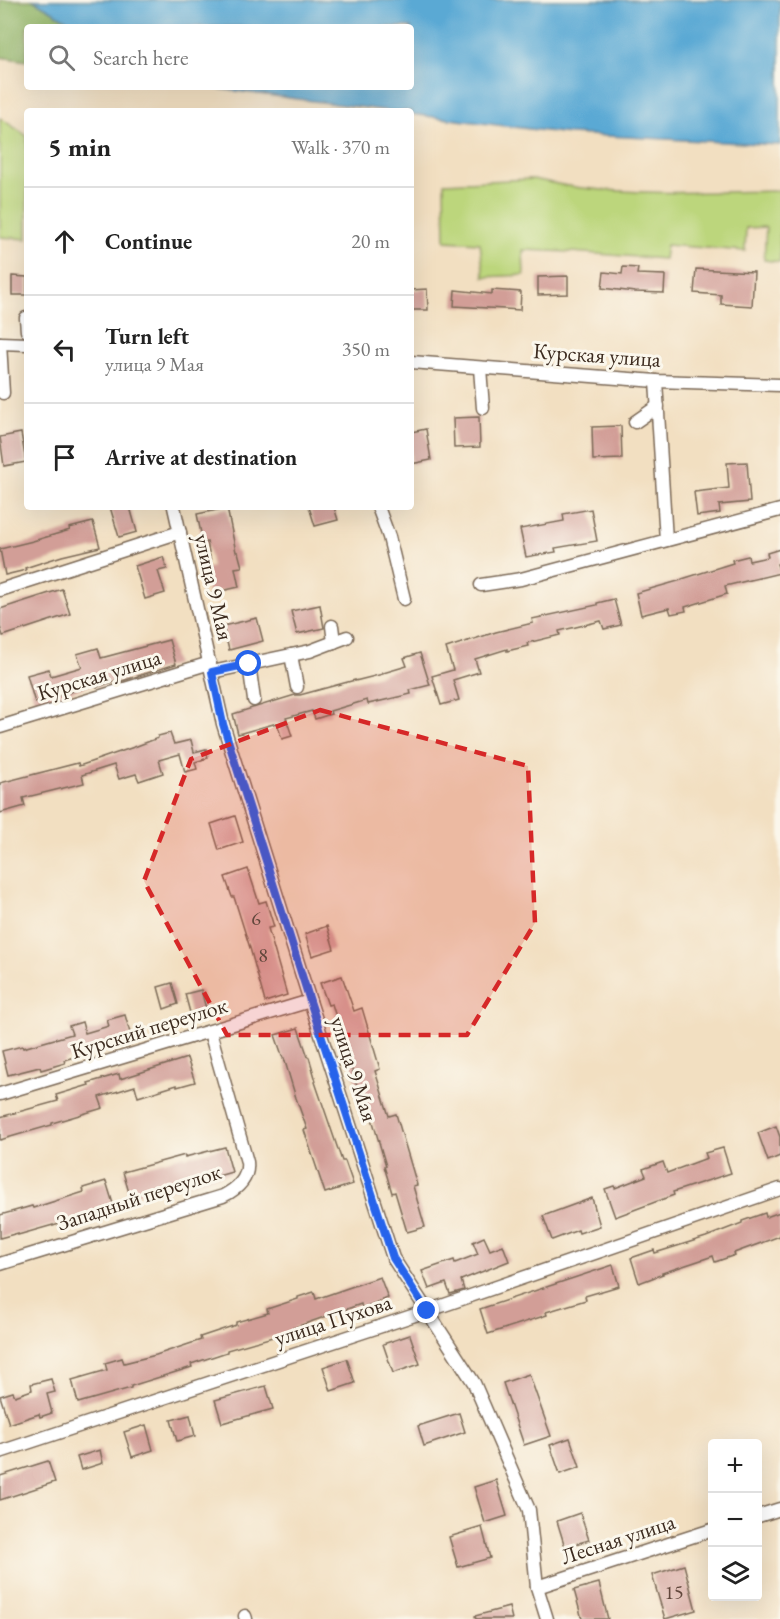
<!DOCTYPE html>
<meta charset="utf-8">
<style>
:root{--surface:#fff;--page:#f6f6f6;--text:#222;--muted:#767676;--line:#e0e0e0}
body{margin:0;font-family:"EB Garamond",serif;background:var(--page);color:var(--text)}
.controls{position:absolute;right:18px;bottom:18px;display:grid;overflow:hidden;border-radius:6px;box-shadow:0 6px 24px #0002}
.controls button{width:54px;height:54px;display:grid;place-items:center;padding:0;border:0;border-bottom:2px solid var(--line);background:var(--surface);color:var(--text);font:30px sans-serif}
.stop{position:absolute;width:18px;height:18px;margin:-14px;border:4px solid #2563eb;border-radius:50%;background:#fff}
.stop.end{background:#2563eb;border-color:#fff;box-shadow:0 2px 6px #0008}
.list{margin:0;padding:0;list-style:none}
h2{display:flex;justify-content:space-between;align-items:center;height:78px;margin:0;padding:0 24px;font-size:26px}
h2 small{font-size:20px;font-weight:400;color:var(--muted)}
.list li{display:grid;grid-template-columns:39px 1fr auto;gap:18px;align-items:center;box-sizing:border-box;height:108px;padding:0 24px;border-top:2px solid var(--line)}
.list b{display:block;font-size:22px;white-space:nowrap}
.list p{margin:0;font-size:20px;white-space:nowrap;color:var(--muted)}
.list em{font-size:20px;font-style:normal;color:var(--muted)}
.icon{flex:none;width:33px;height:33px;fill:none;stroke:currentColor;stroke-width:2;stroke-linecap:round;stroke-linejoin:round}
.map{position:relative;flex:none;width:780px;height:1619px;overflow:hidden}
.search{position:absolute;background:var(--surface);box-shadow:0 6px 24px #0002;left:24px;top:24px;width:390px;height:66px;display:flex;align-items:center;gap:15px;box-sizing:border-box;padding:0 21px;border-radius:6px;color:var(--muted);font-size:22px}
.panel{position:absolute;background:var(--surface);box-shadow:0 6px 24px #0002;left:24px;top:108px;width:390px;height:402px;border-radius:6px}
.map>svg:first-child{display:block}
</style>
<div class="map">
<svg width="780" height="1619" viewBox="0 0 780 1619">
<rect width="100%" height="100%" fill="#fbf7ec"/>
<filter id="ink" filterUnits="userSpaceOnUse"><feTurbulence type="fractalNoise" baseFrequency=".0167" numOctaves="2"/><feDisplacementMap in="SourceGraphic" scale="12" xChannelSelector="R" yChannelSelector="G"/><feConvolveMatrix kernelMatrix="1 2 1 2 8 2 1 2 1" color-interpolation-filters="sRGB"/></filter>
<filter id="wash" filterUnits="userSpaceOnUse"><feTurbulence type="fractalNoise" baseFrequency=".008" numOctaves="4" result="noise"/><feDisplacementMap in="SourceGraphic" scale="24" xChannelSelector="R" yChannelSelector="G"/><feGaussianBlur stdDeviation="1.35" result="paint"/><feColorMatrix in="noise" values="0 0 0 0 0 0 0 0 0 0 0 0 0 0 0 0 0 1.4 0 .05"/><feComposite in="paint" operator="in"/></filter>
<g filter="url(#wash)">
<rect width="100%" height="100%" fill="#f2dfc1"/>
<g fill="#bcd67c" stroke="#7c804d" stroke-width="1.5">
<path d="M0,118L27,136V239L0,237Z"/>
<path d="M532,179C549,182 565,186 582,188C647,195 714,192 780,191V262L764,260L766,227L746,228L745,251L666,245L664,259L571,252L523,250L524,275L484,277L480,243L445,241L444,183Z"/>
</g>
<path fill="#95b76c" stroke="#687045" stroke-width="1.5" d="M0,0H33L79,27H27V61L0,57Z"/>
<path fill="#5aa9d4" stroke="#4a6a79" stroke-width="1.5" d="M33,0H780V145L569,134L411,114V111H391L205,87H411V27H79Z"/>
<g id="blocks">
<g fill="#d29e97">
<path d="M623,267L638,268L637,274L665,275L664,293L635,292L602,288L604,272L622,274Z"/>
<path d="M696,269L754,272L752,306L721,304V295L694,293Z"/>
<path d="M12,276L27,277V295H12Z"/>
<path d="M568,276V294L538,295V277Z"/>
<path d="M427,289L428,310H411V290Z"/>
<path d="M455,290L492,294V290L521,292L520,310L454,306Z"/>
<path d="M479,417L480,447L454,448L453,418Z"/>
<path d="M621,426L622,459L593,460L592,427Z"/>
<path d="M426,429L431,460L411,464V432Z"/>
<path d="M21,433L26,462L4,466L0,437Z"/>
<path d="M747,462L750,502L719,505L720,513L697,516L694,492L729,488L727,463Z"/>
<path d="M110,507H130L137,532L119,537Z"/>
<path d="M309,507H334L338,520L315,526Z"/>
<path d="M227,508L236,552H238L242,567L235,568L239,587L208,594L203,569L212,567L207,542L203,543L197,514Z"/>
<path d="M591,509L597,541L555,548L556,552L526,557L520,529L564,521L563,514Z"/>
<path d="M93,522L100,547L62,556L25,568L26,570L5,575L0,549L33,541L70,530L69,528Z"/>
<path d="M780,549V563L777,564L780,573L725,586L727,594L685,607L686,611L671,614L669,608L641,615L636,593L682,580V579L733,563L732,560L748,556L749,561L768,557L767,553Z"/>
<path d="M163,557L167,569L158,571L165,593L145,599L135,566Z"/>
<path d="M62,589L70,614L3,636L0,627V609Z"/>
<path d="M614,599L621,625L604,629L601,621L559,631L560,635L527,643L528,646L507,651V649L475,659L479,672L453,680L459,700L441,705L432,676L453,670L446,648L496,632L533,623L532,619L597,605V603Z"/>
<path d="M320,605L324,628L297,634L291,611Z"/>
<path d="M257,618L263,641L229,650L223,626Z"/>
<path d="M169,640L176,664L119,682L118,680L97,687L96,684L35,703L27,675L49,669L51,676L82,667L77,654L98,648L101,658Z"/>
<path d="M420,653L430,685L410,690L411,694L368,704L367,700L330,711L331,714L315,719L312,711L286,718L292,736L282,739L277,723L238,734L233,714L295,695H300L355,680V681L383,674V673L407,666L404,658Z"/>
<path d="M170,733L174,744L191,740L194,752L206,749L208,758L195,762L197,769L185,772L180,754L159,760L163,773L139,781L136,774L119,779L114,765L82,775L84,783L23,798L25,806L0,813V783L78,763L79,766L137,746L158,738V736Z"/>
<path d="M235,816L243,842L219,850L211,824Z"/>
<path d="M248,869L259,903L266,901L274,927L268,928L287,995L265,1002L250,948L234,897H232L225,877Z"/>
<path d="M327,926L334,949L312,956L305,934Z"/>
<path d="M342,976L354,1011L362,1008L380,1069L375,1071L389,1116L396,1114L417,1185L413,1186L425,1227L407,1232L395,1192L392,1193L384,1166H386L371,1115L366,1116L332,1004L328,1005L320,983Z"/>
<path d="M172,983L178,1004L164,1009L158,987Z"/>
<path d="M201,990L208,1016L192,1020L185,994Z"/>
<path d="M125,1015L132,1040L64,1060L65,1063L41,1070L40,1067L8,1075L2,1051L22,1046L23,1048L72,1034L69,1026L82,1022L85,1033L109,1026L107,1020Z"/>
<path d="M298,1028L308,1057H309L316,1081L315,1082L342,1161H345L353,1184L325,1193L304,1130L307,1129L296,1098L284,1058H283L275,1035Z"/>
<path d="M187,1058L195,1082L177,1087V1085L138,1097L135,1086L99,1097L103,1108L52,1123V1125L0,1140V1117L58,1101L56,1095L89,1085L88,1083L119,1074L120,1079Z"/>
<path d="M776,1126L780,1137V1156L768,1161L758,1133Z"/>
<path d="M225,1147L232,1172L165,1191L164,1186L130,1196L123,1172L185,1155V1157Z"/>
<path d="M723,1148L731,1173L673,1192L674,1195L615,1217L605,1189L614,1186L615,1188L646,1176L643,1169L663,1162L667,1173L707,1158L705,1153Z"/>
<path d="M106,1181L114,1207L53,1226V1225L18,1235V1233L0,1238V1215L32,1206L33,1208L84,1192L83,1188Z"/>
<path d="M592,1198L600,1226L579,1233L578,1230L552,1240L543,1216Z"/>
<path d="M780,1212V1236L734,1253L735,1255L715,1262L713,1256L662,1273L663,1274L639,1283L631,1258L654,1250L655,1253L706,1237L742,1223V1221L765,1213L766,1217Z"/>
<path d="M484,1237L490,1250L503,1245L509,1261L461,1280L464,1290L450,1294L446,1283L429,1289L422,1271L454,1260L455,1263L478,1254L473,1242Z"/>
<path d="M613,1265L619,1286L585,1296L586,1300L546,1312L547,1315L488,1334L480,1309Z"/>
<path d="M380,1277L388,1298L362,1308L361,1304L293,1328L294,1331L227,1350V1352L191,1364L192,1367L131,1386V1388L78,1403L72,1380L107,1370L105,1363L122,1358L124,1363L156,1355L201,1340L200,1337L236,1325V1322L268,1313L267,1309L298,1299V1297L314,1292L316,1299Z"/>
<path d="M410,1335L420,1364L393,1373L383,1344Z"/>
<path d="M347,1359L355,1383L331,1391L323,1367Z"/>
<path d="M529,1374L551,1436L524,1445L503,1383Z"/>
<path d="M51,1379L55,1392L47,1394L52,1413L40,1417L39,1414L9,1424L0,1396L13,1392L15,1396L32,1390L31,1384Z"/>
<path d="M266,1386L273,1409L222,1423L215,1400Z"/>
<path d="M459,1413L465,1432L424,1446L418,1426Z"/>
<path d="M190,1415L195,1436L177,1441L171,1420Z"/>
<path d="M146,1425L153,1450L132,1457L124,1432Z"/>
<path d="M570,1438L580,1467L560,1474L550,1445Z"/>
<path d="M100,1450L103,1463L81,1470L77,1457Z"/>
<path d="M48,1461L55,1482L0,1500V1476Z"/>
<path d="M496,1480L507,1516L485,1523L474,1487Z"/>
<path d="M580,1513L589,1540L565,1547L557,1521Z"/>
<path d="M482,1527L490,1558L458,1567L449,1537Z"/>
<path d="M684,1565L696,1610L665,1619L652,1575Z"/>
<path d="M599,1583L608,1619H582L574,1590Z"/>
<path d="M509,1607L512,1619H476L475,1616Z"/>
</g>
</g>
</g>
<g filter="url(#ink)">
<use href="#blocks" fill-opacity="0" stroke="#7b6957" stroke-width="1.5"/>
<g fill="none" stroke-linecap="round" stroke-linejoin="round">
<defs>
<g id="minor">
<path d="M26,318L27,331"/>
<path d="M0,343L3,393"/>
<path d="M0,343L27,344"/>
<path d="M411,362L656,381L780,385"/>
<path d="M480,368L483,408"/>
<path d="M656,381L666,540"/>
<path d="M635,422L658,406"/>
<path d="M174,507L223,724L310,1001L393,1258L474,1383L529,1510L537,1587L547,1619"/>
<path d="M378,507L389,537L404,599"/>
<path d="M481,585L521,579L780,510"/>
<path d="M0,590L180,532"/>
<path d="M332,626L334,642"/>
<path d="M291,655L297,687"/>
<path d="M249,664L254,700"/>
<path d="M212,672L310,651L347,637"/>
<path d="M0,727L210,663"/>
<path d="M0,1094L310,1001"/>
<path d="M0,1264L223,1196C237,1189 249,1179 247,1162L210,1032"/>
<path d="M0,1452L427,1311L780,1189"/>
<path d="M758,1516L780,1509"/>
<path d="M537,1587L712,1530"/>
<path d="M245,1616L246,1619"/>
</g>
</defs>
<use href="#minor" stroke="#7b6957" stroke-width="15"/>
<use href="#minor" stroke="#fff" stroke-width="12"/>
</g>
</g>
<g fill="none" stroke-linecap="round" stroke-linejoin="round" filter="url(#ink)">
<path stroke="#2563eb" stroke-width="8" d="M249,664L212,672L223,724L310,1001L393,1258L427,1311"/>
</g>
<path fill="#d62828" fill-opacity="0.2" stroke="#d62828" stroke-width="4.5" stroke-dasharray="12 8" stroke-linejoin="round" d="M320,710L528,766L535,923L467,1035H227L144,881L191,759Z"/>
<g text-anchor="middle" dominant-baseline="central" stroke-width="6" stroke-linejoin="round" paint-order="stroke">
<g font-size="20" fill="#61473c">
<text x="256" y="918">6</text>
<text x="263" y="955">8</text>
<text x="674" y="1592">15</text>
</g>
<g font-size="22" fill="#3b2a1e" stroke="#fbf7ec">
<text transform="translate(597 355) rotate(4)">Курская улица</text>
<text transform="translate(214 587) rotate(77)">улица 9 Мая</text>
<text transform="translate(99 675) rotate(-17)">Курская улица</text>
<text transform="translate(149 1028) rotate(-17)">Курский переулок</text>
<text transform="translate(354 1069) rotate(72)">улица 9 Мая</text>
<text transform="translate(139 1197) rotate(-18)">Западный переулок</text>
<text transform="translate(333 1320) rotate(-18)">улица Пухова</text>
<text transform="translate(618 1539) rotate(-18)">Лесная улица</text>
</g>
</g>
</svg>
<div class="controls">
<button>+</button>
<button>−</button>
<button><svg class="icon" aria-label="layers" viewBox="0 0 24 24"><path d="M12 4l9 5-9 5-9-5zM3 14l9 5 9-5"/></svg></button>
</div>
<div class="stop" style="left:249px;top:664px"></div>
<div class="stop end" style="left:427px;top:1311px"></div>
<div class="search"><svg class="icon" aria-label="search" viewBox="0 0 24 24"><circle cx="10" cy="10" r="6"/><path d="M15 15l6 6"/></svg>Search here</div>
<section class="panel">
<h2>5 min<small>Walk · 370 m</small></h2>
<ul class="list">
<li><svg class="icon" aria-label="ahead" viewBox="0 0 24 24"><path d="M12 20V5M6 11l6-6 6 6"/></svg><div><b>Continue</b></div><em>20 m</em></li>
<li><svg class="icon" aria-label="left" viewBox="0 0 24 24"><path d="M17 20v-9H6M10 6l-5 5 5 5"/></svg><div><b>Turn left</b><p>улица 9 Мая</p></div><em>350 m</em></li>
<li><svg class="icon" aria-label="arrive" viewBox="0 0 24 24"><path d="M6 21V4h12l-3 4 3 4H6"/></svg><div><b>Arrive at destination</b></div></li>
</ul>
</section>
</div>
